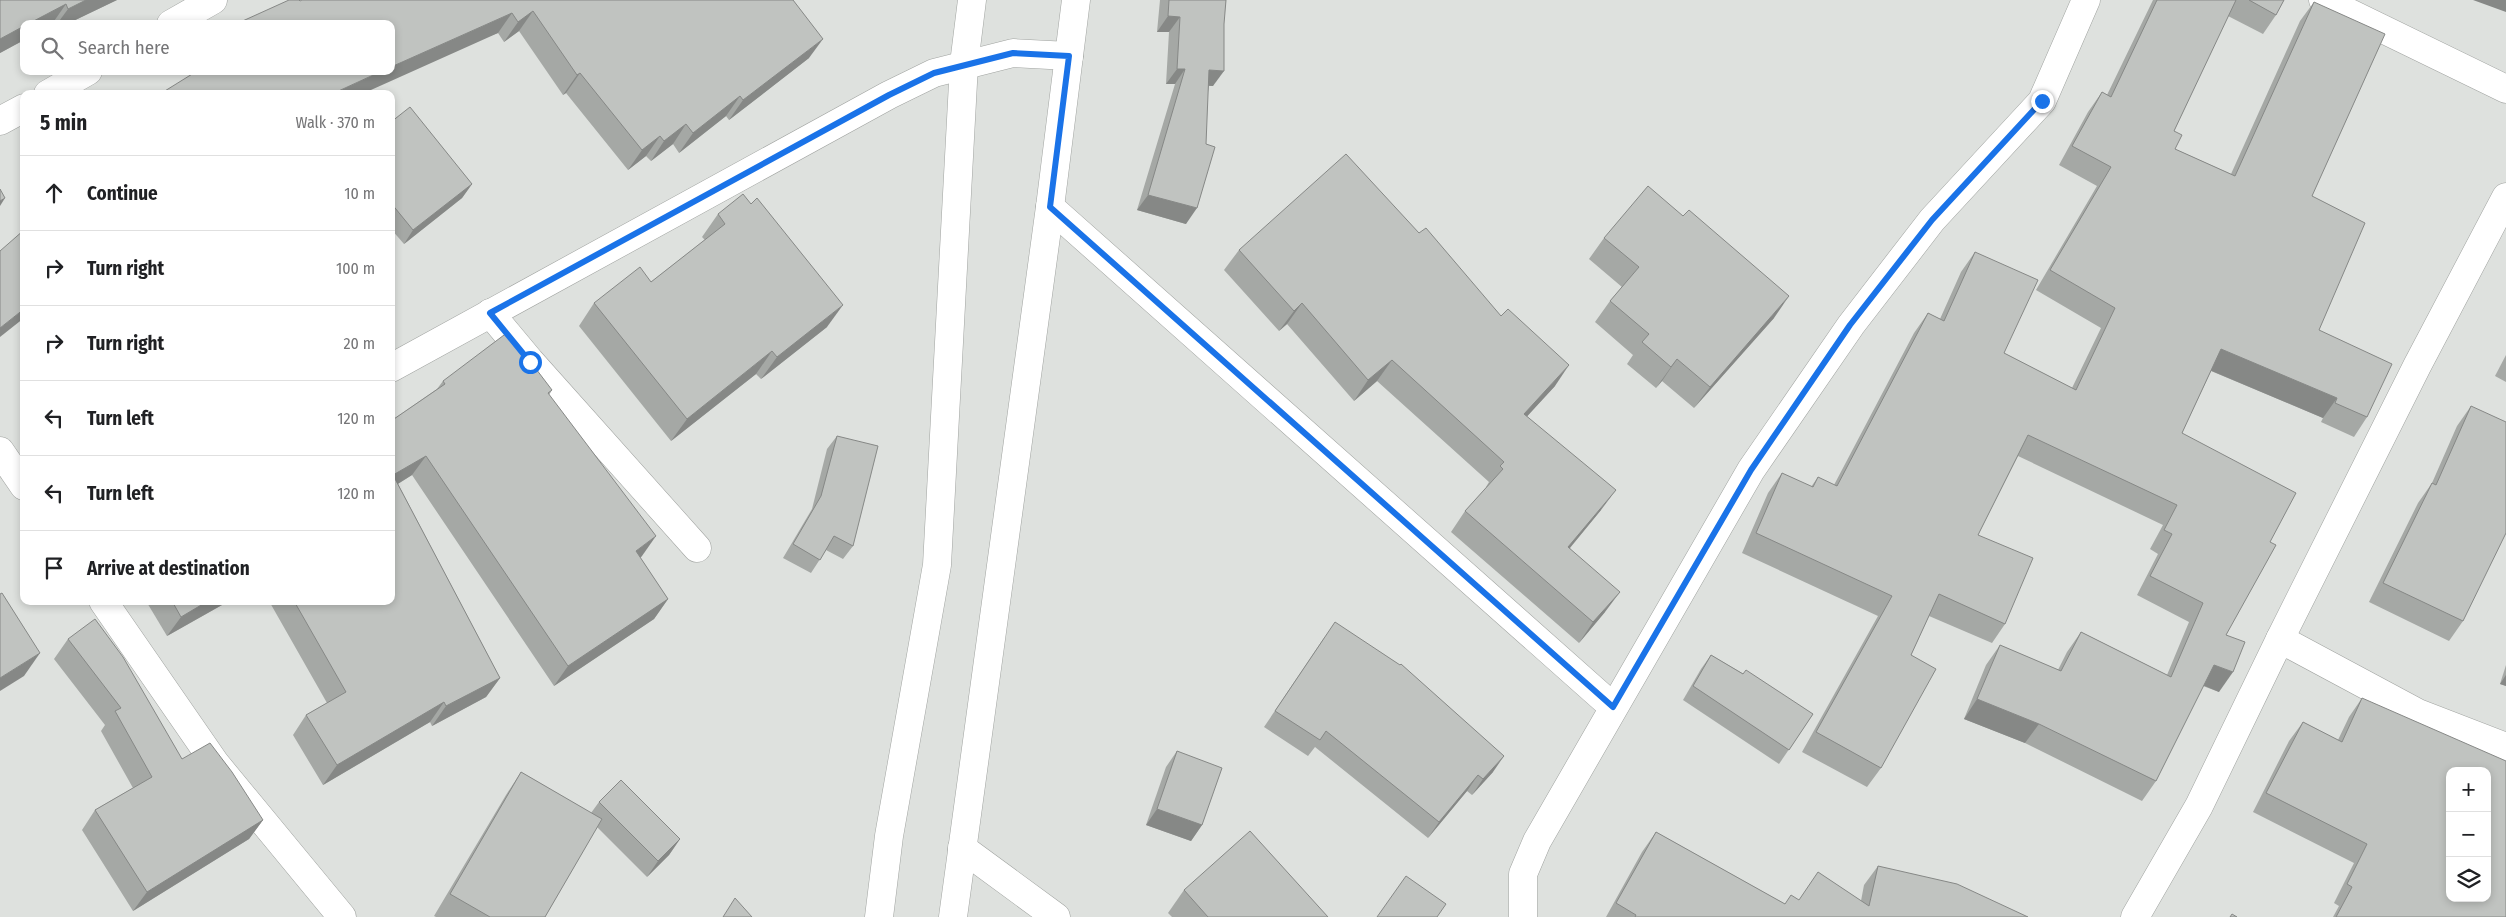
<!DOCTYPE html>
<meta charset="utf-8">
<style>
:root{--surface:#fff;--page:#f6f6f6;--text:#202124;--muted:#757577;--line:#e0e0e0}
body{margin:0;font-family:"Fira Sans Condensed",sans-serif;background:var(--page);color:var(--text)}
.controls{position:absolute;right:15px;bottom:15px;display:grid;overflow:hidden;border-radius:10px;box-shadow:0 2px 8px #0003}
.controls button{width:45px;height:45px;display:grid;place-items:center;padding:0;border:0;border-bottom:1px solid var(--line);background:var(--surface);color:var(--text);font:25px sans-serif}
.stop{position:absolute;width:15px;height:15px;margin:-11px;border:4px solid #1a73e8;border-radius:50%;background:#fff}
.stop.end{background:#1a73e8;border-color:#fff;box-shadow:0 1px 5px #0008}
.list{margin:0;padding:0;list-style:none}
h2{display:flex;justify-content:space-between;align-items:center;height:65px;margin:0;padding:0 20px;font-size:21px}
h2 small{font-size:16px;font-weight:400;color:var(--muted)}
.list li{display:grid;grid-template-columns:32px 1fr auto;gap:15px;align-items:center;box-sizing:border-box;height:75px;padding:0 20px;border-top:1px solid var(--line)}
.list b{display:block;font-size:19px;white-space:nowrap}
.list em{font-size:16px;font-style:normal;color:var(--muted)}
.icon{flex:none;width:28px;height:28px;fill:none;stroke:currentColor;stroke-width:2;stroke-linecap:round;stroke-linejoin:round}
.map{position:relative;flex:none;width:2506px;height:917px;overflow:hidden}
.search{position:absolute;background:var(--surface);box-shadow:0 2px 8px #0003;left:20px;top:20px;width:375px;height:55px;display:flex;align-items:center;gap:12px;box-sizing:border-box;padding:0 18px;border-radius:10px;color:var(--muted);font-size:19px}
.panel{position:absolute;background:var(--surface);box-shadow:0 2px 8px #0003;left:20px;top:90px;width:375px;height:515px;border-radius:10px}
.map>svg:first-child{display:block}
</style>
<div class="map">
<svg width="2506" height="917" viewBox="0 0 2506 917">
<rect width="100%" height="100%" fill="#dee1de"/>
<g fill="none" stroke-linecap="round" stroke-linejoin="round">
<defs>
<g id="minor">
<path d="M2323,0L2506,89"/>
<path d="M171,24L213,0"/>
<path d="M48,94L88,71"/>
<path d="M0,121L24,108"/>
<path d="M1050,207L1613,707"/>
<path d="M490,313L530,361L697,548"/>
<path d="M391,368L889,95L934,73L1013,53L1069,56"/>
<path d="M0,451L24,486"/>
<path d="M103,601L215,763L342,917"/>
<path d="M2280,639L2418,713L2506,747"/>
<path d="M962,848L1056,917"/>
<path d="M879,917L889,836L937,565L964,64L972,0"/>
<path d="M953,917L1050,207L1076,0"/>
<path d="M1523,917V874L1537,841L1751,470L1851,325L1932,220L2042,101L2086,0"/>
<path d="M2135,917L2199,806L2280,639L2417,366L2506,197"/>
</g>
</defs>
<use href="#minor" stroke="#a0a3a0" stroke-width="29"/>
<use href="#minor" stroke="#fff" stroke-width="28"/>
</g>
<g fill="#a5a8a5">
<path d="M0,0H117L67,24H24V40L0,53Z"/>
<path d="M793,0L809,58L729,120L726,116L679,153L673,144L651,161L646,156L628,170L566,93L563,95L519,31L504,42L498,33L391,71L300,1Z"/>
<path d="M1160,0H1226L1213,86H1209L1186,224L1137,210L1175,84H1166L1169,32H1157Z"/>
<path d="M2153,0H2284L2276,15L2263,34L2228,16L2174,131L2175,149L2231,174L2300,21L2314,2L2312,196L2319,330L2367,417L2354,437L2321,422L2323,418L2211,371L2182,433L2270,542L2226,635L2219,692L2203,686L2156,781L2142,801L2025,743L1964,719L1986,665L2000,645L2058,670L2067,652L2081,632L2167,675L2189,622L2137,595L2158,554L2150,549L2163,525L2018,456L1978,535L2005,624L1992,643L1929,616L1911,655L1881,768L1867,787L1802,752L1878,616L1742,553L1768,493L1782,473L1811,487L1818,477L1834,485L1914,333L1928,313L1940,319L1961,272L1975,252L2004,353L2072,388L2101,328L2036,290L2097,186L2059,165L2088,112L2102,92L2107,95Z"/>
<path d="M391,122L472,184L462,198L404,244L391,229Z"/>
<path d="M718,214L827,327L761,379L756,374L671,441L579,326L594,303L651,282L705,240L702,237Z"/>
<path d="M1604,238L1774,318L1694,408L1662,381L1656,388L1627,364L1633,355L1595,322L1610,301L1622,287L1589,259Z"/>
<path d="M1239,250L1555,386L1527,416L1601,510L1570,548L1605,612L1579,643L1451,532L1465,511L1486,488V487L1489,482L1377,381L1354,401L1287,324L1279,331L1224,270Z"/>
<path d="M2506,355V382L2495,376Z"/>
<path d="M443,381L552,390L549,395L642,556L640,558L668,599L654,619L554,686L412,475L398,484L500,678L486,697L432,726L430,722L323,785L293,735L306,715L327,703L269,601H391V421L437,389Z"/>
<path d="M2471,406L2463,621L2449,641L2369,602L2418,503L2432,483L2457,426Z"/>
<path d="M837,436L853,546L843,559L826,550L811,573L783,558L812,509L827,449Z"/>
<path d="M146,601H229L167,636Z"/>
<path d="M1324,638L1493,772L1472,795L1467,791L1428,838L1315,747L1308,756L1264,727Z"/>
<path d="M68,639L182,759L263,820L249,839L133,911L82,830L95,810L133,788L101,731L105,725L54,659Z"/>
<path d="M1711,655L1813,714L1779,764L1683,700L1701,669Z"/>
<path d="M2506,665V686L2500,684Z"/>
<path d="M2362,698L2506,917H2333L2339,906L2334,903L2354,863L2253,812L2289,741L2303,722L2338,740L2349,717Z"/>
<path d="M1177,751L1202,825L1191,841L1146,825L1166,767Z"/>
<path d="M521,772L591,813L599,802L680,839L669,855L647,877L597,827L545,917H436L434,916L506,795Z"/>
<path d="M1656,832L1785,904L1798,900L1861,901L1864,885L1878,866L2028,917H1606L1642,852Z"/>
<path d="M1184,890L1328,917H1172L1168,913Z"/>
</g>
<g fill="#868886">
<path d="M86,0H117L67,24H57L68,9Z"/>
<path d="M2473,0H2506V12Z"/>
<path d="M66,4L52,24H28Z"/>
<path d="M533,11L519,31L504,42L518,22Z"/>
<path d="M512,13L498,33L362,94H332L382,71H391V67Z"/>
<path d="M1168,16L1180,17L1169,32H1157Z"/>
<path d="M24,26V40L0,53V39Z"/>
<path d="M823,39L809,58L729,120L743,100Z"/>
<path d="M1177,69H1185L1175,84H1166Z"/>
<path d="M1209,70L1224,71L1213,86L1199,85Z"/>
<path d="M580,73L566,93L563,95L577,75Z"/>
<path d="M740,96L726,116L679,153L693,133Z"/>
<path d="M686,124L673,144L651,161L664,141Z"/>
<path d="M660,136L646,156L628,170L642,150Z"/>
<path d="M472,184L462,198L404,244L413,230Z"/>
<path d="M1148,195L1197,208L1186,224L1137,210Z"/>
<path d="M5,198L0,206V201Z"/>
<path d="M1789,296L1774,318L1694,408L1710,387Z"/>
<path d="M1302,303L1287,324L1279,331L1294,311Z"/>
<path d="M843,305L827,327L761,379L777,357Z"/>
<path d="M24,309V318L0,337V328Z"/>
<path d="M2221,349L2337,398L2323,418L2207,369Z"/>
<path d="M772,351L756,374L671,441L687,419Z"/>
<path d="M1677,359L1662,381L1656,388L1671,367Z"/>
<path d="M1392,360L1377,381L1354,401L1368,380Z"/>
<path d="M1569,365L1555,386L1510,435L1524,414Z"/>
<path d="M426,456L412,475L391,488L393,475Z"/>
<path d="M1616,490L1601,510L1554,567L1568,547Z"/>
<path d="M656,536L642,556L622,571L636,551Z"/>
<path d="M1620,592L1605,612L1579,643L1593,622Z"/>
<path d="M668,599L654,619L554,686L568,666Z"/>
<path d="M208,601H229L167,636L181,617Z"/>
<path d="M40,653L24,676L0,691V678Z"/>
<path d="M2214,665L2233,672L2219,692L2200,684Z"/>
<path d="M2506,675V686L2500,684Z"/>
<path d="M500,678L486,697L432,726L446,706Z"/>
<path d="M1977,699L2039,724L2025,743L1964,719Z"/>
<path d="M444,702L430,722L323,785L337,765Z"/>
<path d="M1504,756L1493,772L1472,795L1483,779Z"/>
<path d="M1478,775L1467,791L1428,838L1439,822Z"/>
<path d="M1157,809L1202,825L1191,841L1146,825Z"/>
<path d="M263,820L249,839L133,911L147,892Z"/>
<path d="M680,839L669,855L647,877L658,861Z"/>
</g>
<g fill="#c0c3c0" stroke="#868886" fill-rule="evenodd">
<path d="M0,0H86L68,9L66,4L28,24H24V26L0,39Z"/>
<path d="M289,0H299L300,1L302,0H793L823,39L743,100L740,96L693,133L686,124L664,141L660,136L642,150L580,73L577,75L533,11L518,22L512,13L391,67V24H236Z"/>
<path d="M1169,0H1226L1224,24V71L1209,70L1206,144L1215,147L1197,208L1148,195L1185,69H1177L1180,17L1168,16Z"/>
<path d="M2157,0H2236L2174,131L2182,135L2175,149L2235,176L2314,2L2385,34L2312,196L2365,223L2319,330L2392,364L2367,417L2335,403L2337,398L2221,349L2182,433L2296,493L2270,542L2276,545L2226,635L2245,642L2233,672L2214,665L2156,781L2039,724L1977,699L2000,645L2061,671L2081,632L2171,677L2203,603L2150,576L2172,534L2164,530L2177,505L2028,435L1978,535L2033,558L2005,624L1939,594L1911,655L1936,669L1881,768L1816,732L1892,596L1756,533L1782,473L1813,487L1818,477L1837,486L1928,313L1944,321L1975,252L2038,280L2004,353L2076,390L2115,308L2050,270L2111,167L2072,146L2102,92L2111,97Z"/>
<path d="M2249,0H2284L2276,15Z"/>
<path d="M197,71H382L332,94H160Z"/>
<path d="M410,107L472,184L413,230L391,203V122Z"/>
<path d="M1346,154L1419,233L1426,228L1501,316L1508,309L1569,365L1524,414L1616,490L1568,547L1620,592L1593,622L1465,511L1503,469L1500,466L1504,462L1392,360L1368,380L1302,303L1294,311L1239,250Z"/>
<path d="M1648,186L1683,216L1689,210L1789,296L1710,387L1677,359L1671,367L1642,342L1649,334L1610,301L1639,267L1604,238Z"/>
<path d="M0,189L5,198L0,201Z"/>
<path d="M743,194L751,204L757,198L843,305L777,357L772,351L687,419L594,303L640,267L651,282L725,224L718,214Z"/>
<path d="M24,230V309L0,328V251Z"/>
<path d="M508,332L552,390L548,393L656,536L636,551L668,599L568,666L426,456L393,475L500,678L446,706L444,702L337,765L306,715L346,692L294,601H391V421L445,384L443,381Z"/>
<path d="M2471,406L2506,422V533L2463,621L2383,583L2432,483L2436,485Z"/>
<path d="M837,436L878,446L853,546L834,536L820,560L793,544L821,496Z"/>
<path d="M2,593L40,653L0,678V594Z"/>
<path d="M172,601H208L181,617Z"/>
<path d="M95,619L123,657L182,759L210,743L232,772L263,820L147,892L95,810L152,777L115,711L121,708L68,639Z"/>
<path d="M1335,622L1400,665L1401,664L1504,756L1483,779L1478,775L1439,822L1326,731L1320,740L1275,711Z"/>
<path d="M1711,655L1743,674L1746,670L1813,714L1789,750L1693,686Z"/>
<path d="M2362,698L2506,761V917H2336L2352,887L2347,884L2367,844L2266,793L2303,722L2342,742ZM2450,771H2487V898H2450Z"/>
<path d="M1177,751L1222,768L1202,825L1157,809Z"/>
<path d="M521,772L602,819L545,917H490L450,894Z"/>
<path d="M621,780L680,839L658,861L599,802Z"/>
<path d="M1250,831L1328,917H1208L1184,890Z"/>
<path d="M1656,832L1785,904L1791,895L1799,900L1818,872L1869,906L1878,866L1957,884L2028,917H1635L1636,915L1616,903Z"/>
<path d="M1406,876L1446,904L1437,917H1377Z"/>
<path d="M735,898L752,917H723Z"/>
<path d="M2232,914L2237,917H2230Z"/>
</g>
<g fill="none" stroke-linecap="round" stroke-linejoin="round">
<path stroke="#1a73e8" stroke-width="6" d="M530,362L490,313L889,95L934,73L1013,53L1069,56L1050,207L1613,707L1751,470L1850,325L1932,220L2042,101"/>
</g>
</svg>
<div class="controls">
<button>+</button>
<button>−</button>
<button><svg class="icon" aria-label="layers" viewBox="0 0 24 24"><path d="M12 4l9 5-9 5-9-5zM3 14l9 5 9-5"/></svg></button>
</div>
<div class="stop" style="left:530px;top:362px"></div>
<div class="stop end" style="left:2042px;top:101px"></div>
<div class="search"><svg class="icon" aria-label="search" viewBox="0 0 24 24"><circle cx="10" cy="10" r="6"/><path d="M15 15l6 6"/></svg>Search here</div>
<section class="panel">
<h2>5 min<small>Walk · 370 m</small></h2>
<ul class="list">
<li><svg class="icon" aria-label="ahead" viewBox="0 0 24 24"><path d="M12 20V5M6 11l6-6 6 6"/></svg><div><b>Continue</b></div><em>10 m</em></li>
<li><svg class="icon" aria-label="right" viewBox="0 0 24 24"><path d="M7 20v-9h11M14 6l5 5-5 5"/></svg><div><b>Turn right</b></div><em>100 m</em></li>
<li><svg class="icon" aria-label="right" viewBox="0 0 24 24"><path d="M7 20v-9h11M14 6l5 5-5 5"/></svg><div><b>Turn right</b></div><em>20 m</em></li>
<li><svg class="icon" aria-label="left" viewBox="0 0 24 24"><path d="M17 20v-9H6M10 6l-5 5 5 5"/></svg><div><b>Turn left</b></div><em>120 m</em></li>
<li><svg class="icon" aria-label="left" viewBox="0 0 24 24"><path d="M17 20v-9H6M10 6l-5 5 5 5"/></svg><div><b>Turn left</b></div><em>120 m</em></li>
<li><svg class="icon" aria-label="arrive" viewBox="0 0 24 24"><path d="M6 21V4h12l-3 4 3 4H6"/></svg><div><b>Arrive at destination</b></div></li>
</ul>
</section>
</div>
